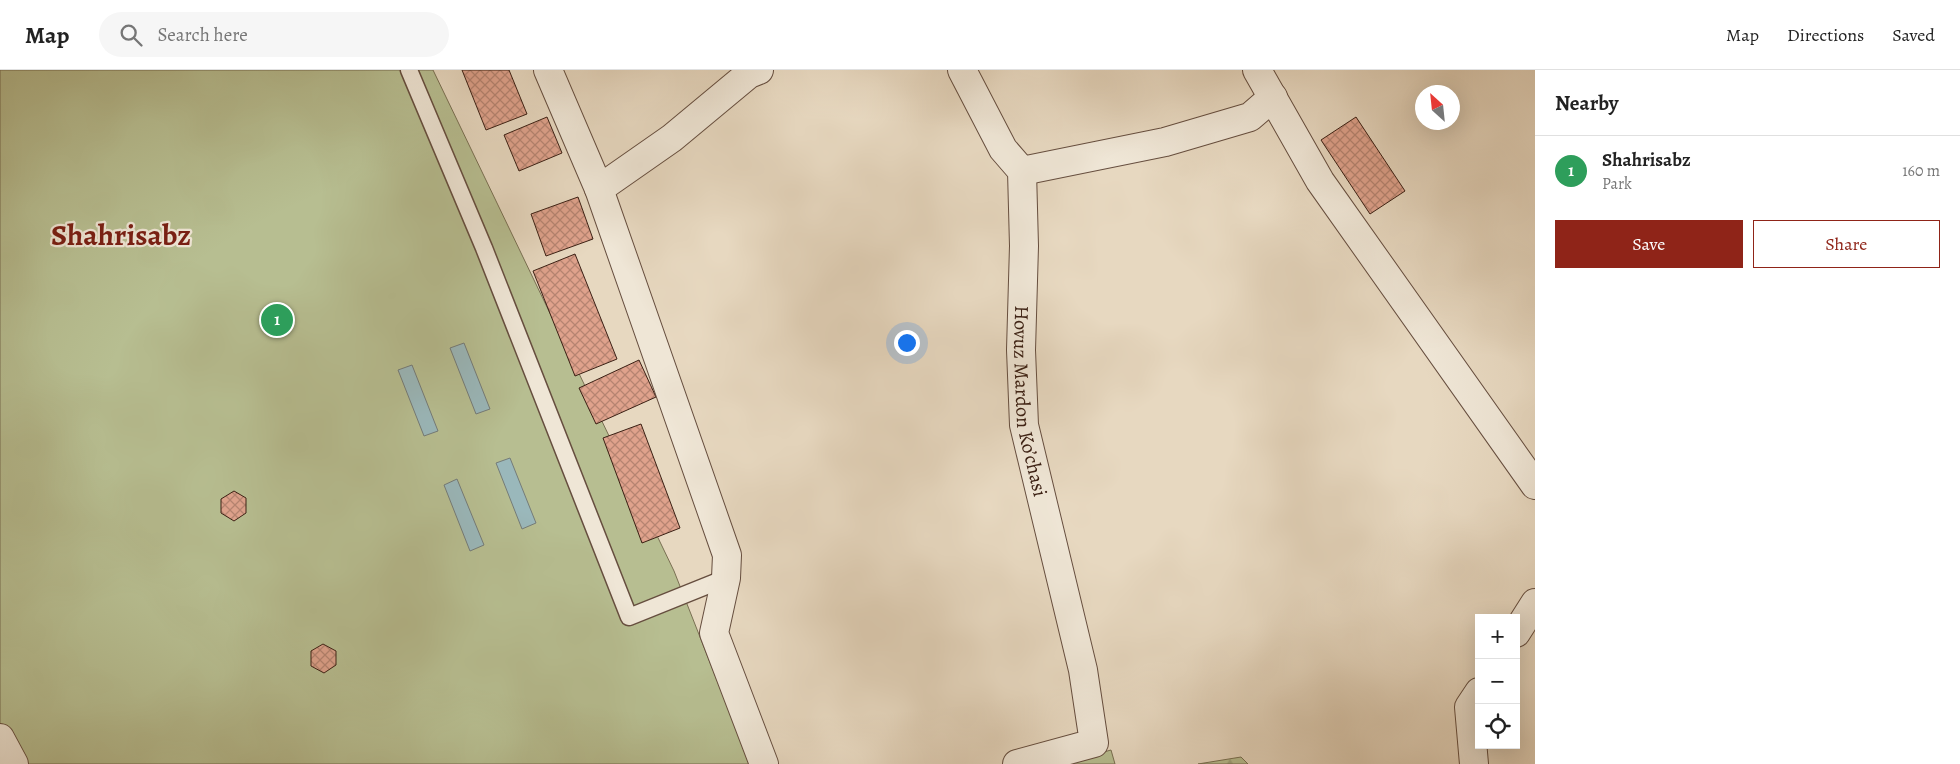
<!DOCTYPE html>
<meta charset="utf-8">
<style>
:root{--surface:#fff;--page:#f6f6f6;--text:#222;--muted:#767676;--line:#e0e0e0;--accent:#8f2418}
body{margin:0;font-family:Alegreya,serif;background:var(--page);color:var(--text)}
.controls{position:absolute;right:15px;bottom:15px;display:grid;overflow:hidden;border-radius:0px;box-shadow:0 5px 20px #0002}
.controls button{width:45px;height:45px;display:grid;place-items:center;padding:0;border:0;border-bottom:1px solid var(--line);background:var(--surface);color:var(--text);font:25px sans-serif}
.compass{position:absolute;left:1415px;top:15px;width:45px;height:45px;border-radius:50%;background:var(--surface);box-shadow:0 5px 20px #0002;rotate:333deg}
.you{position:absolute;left:906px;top:272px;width:18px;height:18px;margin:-12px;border:4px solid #fff;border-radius:50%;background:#1a73e8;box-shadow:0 0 0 8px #1a73e833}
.badge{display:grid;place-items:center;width:32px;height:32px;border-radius:50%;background:var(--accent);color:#fff;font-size:16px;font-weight:700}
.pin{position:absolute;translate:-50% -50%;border:2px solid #fff;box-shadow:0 1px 5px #0006}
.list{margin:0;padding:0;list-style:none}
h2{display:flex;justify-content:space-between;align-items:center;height:65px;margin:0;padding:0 20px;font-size:21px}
h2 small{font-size:16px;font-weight:400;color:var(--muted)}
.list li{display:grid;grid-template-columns:32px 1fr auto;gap:15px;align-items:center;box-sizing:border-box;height:70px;padding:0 20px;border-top:1px solid var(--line)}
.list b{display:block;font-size:19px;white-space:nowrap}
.list p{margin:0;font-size:16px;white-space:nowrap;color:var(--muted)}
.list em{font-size:16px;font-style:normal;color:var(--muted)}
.actions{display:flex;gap:10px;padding:15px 20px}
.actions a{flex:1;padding:11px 0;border:1px solid var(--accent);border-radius:0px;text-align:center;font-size:18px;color:var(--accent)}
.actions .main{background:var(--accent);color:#fff}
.icon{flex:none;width:28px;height:28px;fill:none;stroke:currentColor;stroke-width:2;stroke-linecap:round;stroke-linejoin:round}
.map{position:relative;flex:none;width:1535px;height:694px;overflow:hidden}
header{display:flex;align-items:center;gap:30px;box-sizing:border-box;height:70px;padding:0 25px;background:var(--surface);border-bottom:1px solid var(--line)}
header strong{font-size:24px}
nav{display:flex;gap:28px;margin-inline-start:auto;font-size:18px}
.search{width:350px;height:45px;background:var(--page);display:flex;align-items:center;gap:12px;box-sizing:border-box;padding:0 18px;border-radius:28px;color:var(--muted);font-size:19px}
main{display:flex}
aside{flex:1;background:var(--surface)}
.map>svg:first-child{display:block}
</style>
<header>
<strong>Map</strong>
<div class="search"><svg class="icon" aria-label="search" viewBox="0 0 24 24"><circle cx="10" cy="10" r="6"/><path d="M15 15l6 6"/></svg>Search here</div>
<nav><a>Map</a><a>Directions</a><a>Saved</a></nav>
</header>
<main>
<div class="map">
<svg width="1535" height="694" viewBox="0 0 1535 694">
<defs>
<pattern id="forest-firs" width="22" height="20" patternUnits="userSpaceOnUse" patternTransform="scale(1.25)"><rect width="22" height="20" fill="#b7be91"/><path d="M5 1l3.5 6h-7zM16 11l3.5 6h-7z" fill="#9ea37c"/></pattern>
<pattern id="building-cross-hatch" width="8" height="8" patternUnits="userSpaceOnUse" patternTransform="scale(1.25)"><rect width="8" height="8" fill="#dfa28c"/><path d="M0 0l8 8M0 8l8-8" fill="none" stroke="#b68471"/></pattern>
</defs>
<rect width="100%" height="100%" fill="#e7d8c0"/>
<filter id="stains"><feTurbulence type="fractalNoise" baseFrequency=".004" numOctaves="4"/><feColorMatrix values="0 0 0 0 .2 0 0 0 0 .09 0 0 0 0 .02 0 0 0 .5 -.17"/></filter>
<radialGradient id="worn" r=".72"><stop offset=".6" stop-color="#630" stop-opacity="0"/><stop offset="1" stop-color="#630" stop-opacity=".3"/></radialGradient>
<path fill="url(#forest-firs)" stroke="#796f52" d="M1241,687L1248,694H1198Z"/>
<g fill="#b7be91" stroke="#796f52">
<path d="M0,0H433L674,501L750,694H0Z"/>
<path d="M1111,680L1115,694H1060Z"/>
</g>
<g fill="#9ab8bb" stroke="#747b78">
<path d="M464,273L490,339L476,344L450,278Z"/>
<path d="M412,295L438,361L424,366L398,300Z"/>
<path d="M510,388L536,453L522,459L496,393Z"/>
<path d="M457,409L484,475L470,481L444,415Z"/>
</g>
<g fill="url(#building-cross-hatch)" stroke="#3b2014">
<path d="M462,0H509L527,44L486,60Z"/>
<path d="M547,47L562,83L519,101L504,65Z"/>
<path d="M1356,47L1405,121L1370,144L1321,70Z"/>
<path d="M578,127L593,169L546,186L531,144Z"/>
<path d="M575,184L617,289L575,306L533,201Z"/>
<path d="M639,290L656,327L596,354L579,318Z"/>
<path d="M641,354L680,458L642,473L603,368Z"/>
<path d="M234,421L246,428V443L234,451L221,443V429Z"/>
<path d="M323,574L336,581V595L324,603L311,596V581Z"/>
</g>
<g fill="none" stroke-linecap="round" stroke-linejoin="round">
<defs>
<path id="lane" d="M409,0L484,178L629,547L726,508"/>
<g id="street">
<path d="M548,0L599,119L727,485L726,508L714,563L764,694"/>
<path id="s1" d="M962,0L1003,79L1022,101L1024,176L1021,280L1024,355L1083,600L1094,673L1017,694"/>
<path d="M1257,0L1320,111L1535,415"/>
<path d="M1022,101L1165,72L1250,47L1273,27"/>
<path d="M599,119L672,68L749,4L759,0"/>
<path d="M1516,563L1535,533"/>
<path d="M0,668L14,694"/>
<path d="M1474,694L1469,637L1479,622"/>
</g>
</defs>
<use href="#lane" stroke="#664e3f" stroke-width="19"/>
<use href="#street" stroke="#664e3f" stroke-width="30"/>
<use href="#lane" stroke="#efe6d6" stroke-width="16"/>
<use href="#street" stroke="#efe6d6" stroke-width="28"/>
</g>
<g text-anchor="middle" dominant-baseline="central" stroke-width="4.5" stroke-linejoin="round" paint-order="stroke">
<g font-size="20" fill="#3b2014" stroke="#efe6d6">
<text stroke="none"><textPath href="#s1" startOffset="349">Hovuz Mardon Ko’chasi</textPath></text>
</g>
<g font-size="30" font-weight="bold" fill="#7a1f14" stroke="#efe6d6">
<text x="121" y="165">Shahrisabz</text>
</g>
</g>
<rect width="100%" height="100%" filter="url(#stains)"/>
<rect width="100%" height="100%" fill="url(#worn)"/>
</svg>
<div class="controls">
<button>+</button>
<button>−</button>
<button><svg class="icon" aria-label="locate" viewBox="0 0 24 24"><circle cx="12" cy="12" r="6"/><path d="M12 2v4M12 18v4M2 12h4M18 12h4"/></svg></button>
</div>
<svg class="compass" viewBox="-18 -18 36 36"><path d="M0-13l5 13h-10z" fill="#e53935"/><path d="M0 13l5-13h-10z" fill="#767676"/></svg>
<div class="you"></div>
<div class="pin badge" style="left:277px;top:250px;background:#2e9e5b">1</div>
</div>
<aside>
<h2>Nearby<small></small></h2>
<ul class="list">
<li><span class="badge" style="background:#2e9e5b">1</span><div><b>Shahrisabz</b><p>Park</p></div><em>160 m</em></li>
</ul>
<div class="actions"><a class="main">Save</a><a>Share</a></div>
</aside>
</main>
